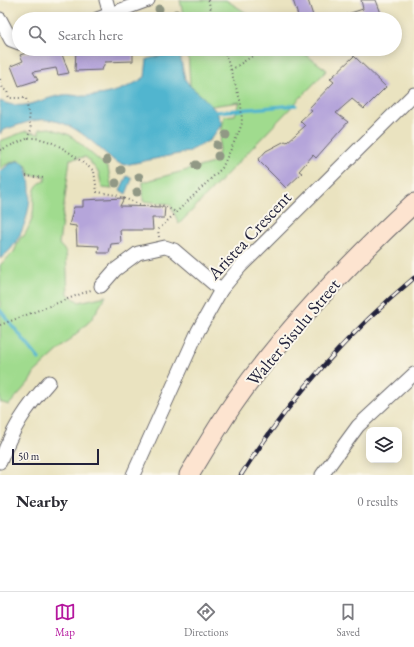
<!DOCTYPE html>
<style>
:root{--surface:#fff;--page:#f7f7f7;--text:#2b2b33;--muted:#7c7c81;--line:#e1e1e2;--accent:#b5179e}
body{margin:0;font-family:"EB Garamond",serif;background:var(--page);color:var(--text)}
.controls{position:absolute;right:12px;bottom:12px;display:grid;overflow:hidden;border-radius:8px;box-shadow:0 2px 10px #0003}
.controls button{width:36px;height:36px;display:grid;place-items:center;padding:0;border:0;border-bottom:1px solid var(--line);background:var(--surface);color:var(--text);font:20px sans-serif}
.scale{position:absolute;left:12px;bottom:10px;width:87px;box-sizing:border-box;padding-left:4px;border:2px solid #22223b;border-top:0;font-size:11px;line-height:14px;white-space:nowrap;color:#22223b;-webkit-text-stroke:3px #fbf7ec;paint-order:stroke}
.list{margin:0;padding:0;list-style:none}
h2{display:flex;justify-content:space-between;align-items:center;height:52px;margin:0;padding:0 16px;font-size:17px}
h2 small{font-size:13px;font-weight:400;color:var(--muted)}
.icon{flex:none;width:22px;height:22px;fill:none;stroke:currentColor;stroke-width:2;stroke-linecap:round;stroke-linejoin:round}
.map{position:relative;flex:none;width:414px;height:475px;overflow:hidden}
.search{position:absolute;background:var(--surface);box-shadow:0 2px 10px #0003;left:12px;right:12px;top:12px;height:44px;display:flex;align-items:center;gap:10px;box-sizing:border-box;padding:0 14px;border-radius:22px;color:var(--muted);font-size:15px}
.sheet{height:116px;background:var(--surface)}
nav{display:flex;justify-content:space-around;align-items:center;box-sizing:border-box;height:56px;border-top:1px solid var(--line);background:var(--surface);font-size:11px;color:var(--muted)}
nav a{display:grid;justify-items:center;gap:2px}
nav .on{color:var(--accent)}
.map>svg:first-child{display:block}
</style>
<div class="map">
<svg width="414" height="475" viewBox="0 0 414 475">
<rect width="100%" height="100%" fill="#fbf7ec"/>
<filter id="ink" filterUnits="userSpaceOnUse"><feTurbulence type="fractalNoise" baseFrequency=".025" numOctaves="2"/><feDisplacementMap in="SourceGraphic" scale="8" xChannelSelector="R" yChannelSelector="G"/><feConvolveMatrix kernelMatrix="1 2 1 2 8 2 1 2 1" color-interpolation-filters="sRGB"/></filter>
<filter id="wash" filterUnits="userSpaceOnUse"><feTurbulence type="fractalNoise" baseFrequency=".012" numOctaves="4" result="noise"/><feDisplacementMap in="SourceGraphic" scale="16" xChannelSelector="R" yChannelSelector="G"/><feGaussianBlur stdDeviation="0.9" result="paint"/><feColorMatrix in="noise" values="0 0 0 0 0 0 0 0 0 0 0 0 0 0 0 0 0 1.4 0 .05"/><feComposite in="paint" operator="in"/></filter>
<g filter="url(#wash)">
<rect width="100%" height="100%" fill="#eae3c0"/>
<g fill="#a0db8e" stroke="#617e64">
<path d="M180,0H226L256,19H184Z"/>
<path d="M188,49H298L327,70L179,224L170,204L143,201V182L217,162L224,116L235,115L240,102L211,106L190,86Z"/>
<path d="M50,128L70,135L108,168L112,189L102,188L99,173L86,157L70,159L59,244L66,252L68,294L79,302L106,296L91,320L34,373L30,381L9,405L0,402V265L14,252L20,238L24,236C28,229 32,221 33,213C35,200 30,185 45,181V176L30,175C28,166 25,163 18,160L5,165L0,170V141L26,131L39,134V129Z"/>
</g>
<g fill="#51b5cf" stroke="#3a6c85">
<path d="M170,54L180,56L185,79L190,86L203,97L216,111L222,124L210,140L188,152L125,165L116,162C95,146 76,122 48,120C34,118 17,126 3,130L0,134V101C26,112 38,99 63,95C71,94 79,97 87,96C109,95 127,89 145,77L147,59Z"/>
<path d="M17,161L24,163C36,186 29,225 13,246C10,251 4,255 0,259V172L8,165Z"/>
<path d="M127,176L132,179L126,194L120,190Z"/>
</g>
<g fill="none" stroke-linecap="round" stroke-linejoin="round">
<g stroke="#51b5cf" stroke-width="3.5">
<path d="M216,112L296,105"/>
<path d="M0,310L39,359"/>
</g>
</g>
<g id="blocks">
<g fill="#b5a5da">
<path d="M293,0H308L314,19H299Z"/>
<path d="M361,0H376L382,16L372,19H338V17L363,9Z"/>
<path d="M38,49H60L69,73L58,75L56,68L33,72L38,80L19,86L11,66L23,61L20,55Z"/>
<path d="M76,49H133V61L105,62L102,70L75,71Z"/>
<path d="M354,56L386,87L364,109L352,99L336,113L348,122L316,158L313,155L299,171L302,173L286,188L258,160L266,151L285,141L287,142L305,126L300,121L312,110L309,108L334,82L330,79Z"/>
<path d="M124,198L120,206L165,207L164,218H152L153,230H120L121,243L111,244L109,253H98L99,246L77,245L76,226L69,225L74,207H83V200Z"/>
</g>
</g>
</g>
<g filter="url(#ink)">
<use href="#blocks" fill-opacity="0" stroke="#68666a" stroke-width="1"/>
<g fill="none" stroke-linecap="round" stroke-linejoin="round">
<defs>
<g id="minor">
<path d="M106,0L110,14"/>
<path d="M0,19L11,40L19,43"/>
<path d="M97,19L148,0"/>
<path d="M101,286L115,270L138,253L165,247L174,250L221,290"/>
<path d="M0,462C13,428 25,409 49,382"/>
<path d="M133,475L198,331L221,290L240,267L414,94"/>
<path d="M322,475L358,426L414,374"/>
</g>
<path id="secondary" d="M189,475C204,451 218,426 234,403C285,330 349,263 414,203"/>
</defs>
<use href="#minor" stroke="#68666a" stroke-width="15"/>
<use href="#secondary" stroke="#68666a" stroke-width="21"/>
<g stroke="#68666a" stroke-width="2" stroke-dasharray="1 3" stroke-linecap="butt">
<path d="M208,0L214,19"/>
<path d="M231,70L263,49"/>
<path d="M0,79L3,89L7,91L9,98H26L31,130L28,136L29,138C54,137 75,157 94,171L97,192L116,195L144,206L162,205L176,212"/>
<path d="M0,150L29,138"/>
<path d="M26,176L44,178"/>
<path d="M159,237L158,230L222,168L239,132L242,123L241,103L224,49"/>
<path d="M0,325L91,290"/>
</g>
<use href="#minor" stroke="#fff" stroke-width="13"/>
<use href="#secondary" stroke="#fde4d0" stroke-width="19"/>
<defs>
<path id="rail" d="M241,475C289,400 346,335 414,278"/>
</defs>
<use href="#rail" stroke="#22223b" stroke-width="4.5"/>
<use href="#rail" stroke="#fbf7ec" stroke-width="3" stroke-dasharray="9" stroke-linecap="butt"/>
</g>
<g fill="#919885">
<circle cx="159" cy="9" r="4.5"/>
<circle cx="176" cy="14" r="4.5"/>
<circle cx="226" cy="135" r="4.5"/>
<circle cx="217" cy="145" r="4.5"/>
<circle cx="218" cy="156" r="4.5"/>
<circle cx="107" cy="160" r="4.5"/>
<circle cx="196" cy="165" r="4.5"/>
<circle cx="121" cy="170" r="4.5"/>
<circle cx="139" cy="177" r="4.5"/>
<circle cx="116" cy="183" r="4.5"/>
<circle cx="137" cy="192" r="4.5"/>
</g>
</g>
<g text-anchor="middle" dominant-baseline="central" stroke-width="4" stroke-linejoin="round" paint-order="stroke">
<g font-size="18" fill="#22223b" stroke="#fbf7ec">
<text transform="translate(249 235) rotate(-47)">Aristea Crescent</text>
<text transform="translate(293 332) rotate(-50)">Walter Sisulu Street</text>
</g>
</g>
</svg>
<div class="controls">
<button><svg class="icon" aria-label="layers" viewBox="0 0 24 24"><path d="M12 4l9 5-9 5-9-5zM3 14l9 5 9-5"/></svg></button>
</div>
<div class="scale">50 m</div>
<div class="search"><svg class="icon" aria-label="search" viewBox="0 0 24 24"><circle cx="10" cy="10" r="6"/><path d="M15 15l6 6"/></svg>Search here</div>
</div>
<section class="sheet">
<h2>Nearby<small>0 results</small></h2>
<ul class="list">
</ul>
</section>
<nav>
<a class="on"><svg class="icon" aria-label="map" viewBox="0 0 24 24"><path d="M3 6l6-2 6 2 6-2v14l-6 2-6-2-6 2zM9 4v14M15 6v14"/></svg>Map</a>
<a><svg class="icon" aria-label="directions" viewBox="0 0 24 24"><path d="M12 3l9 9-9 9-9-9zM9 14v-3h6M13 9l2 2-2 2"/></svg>Directions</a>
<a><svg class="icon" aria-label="saved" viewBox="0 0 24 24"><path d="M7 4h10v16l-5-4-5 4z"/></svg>Saved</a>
</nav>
